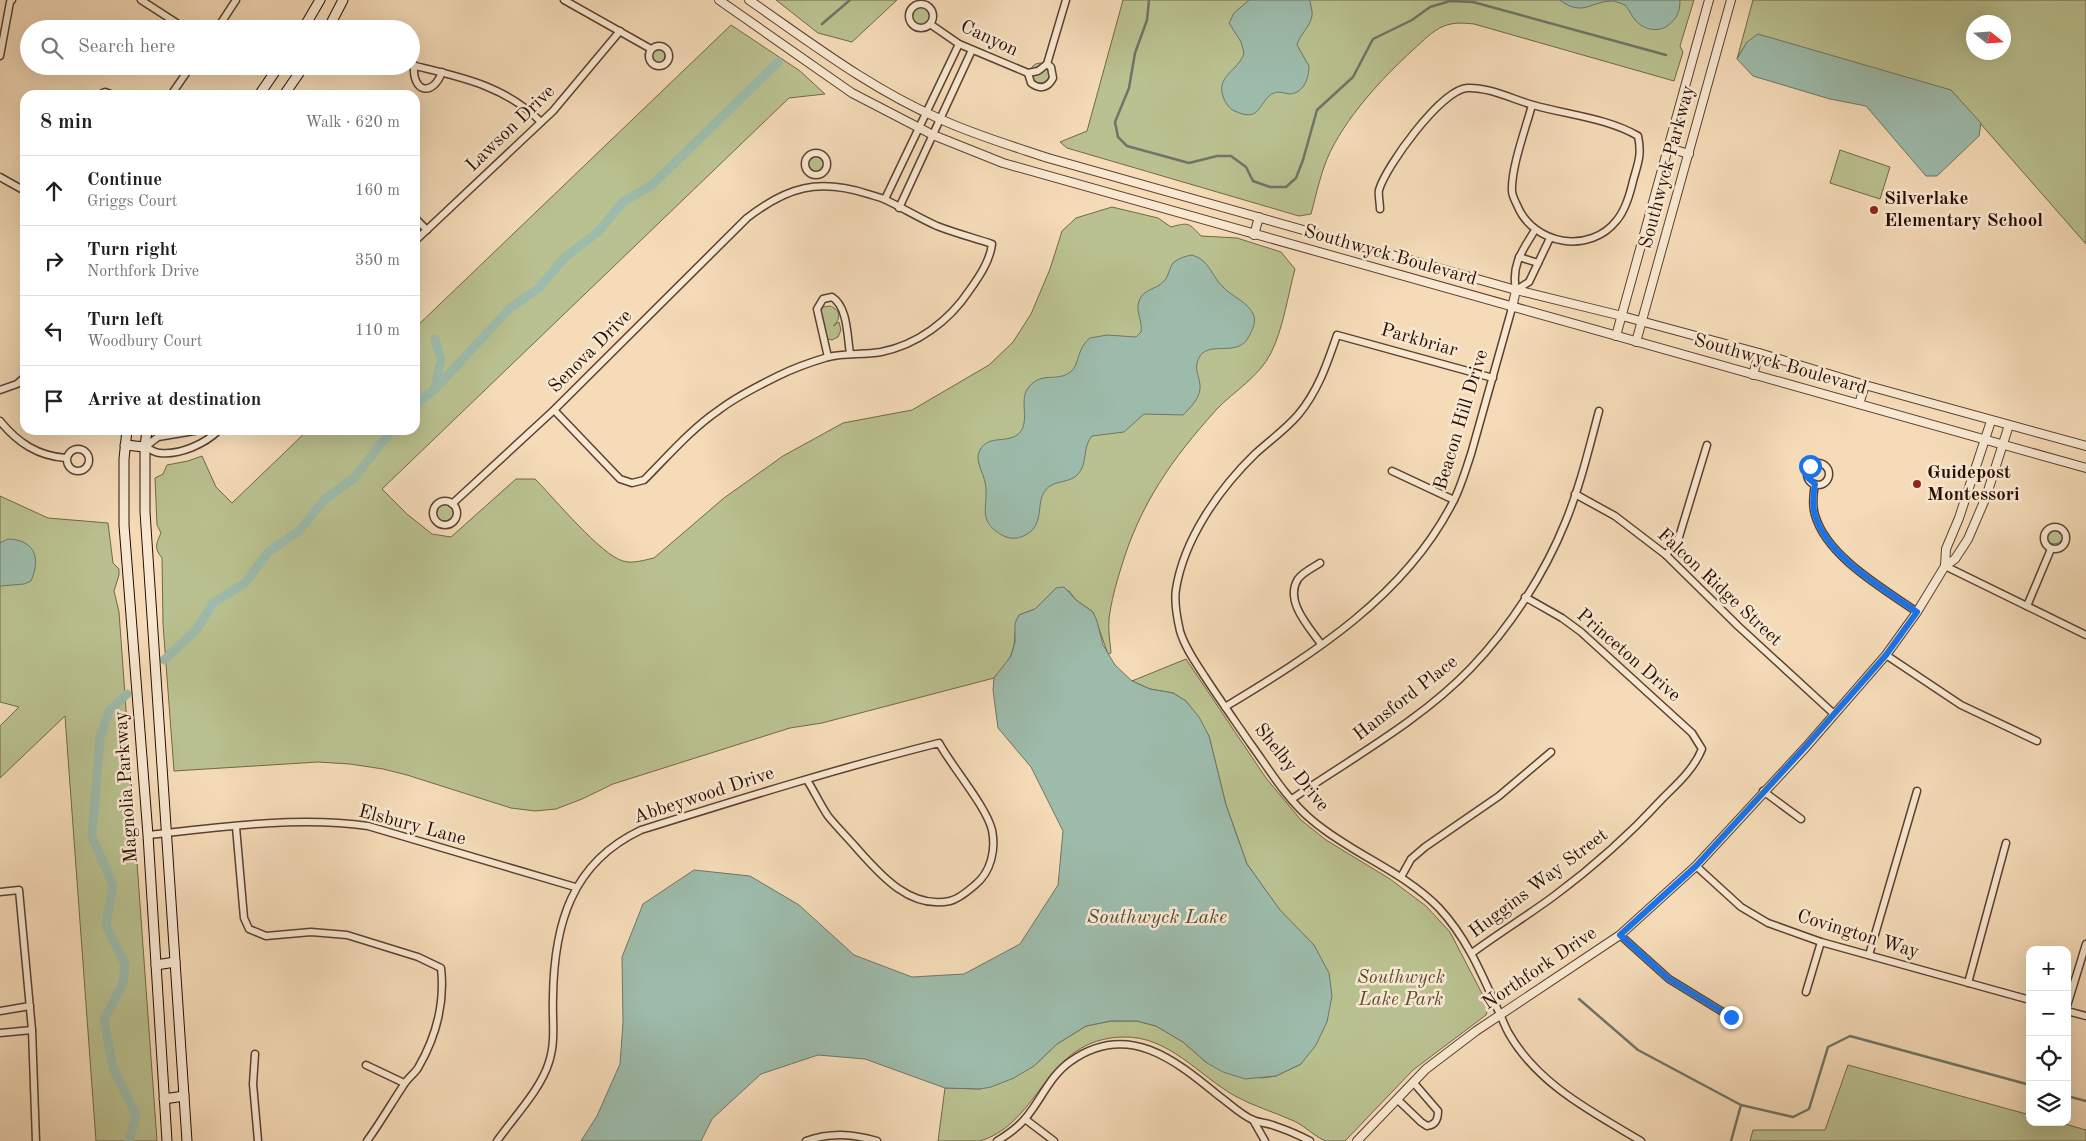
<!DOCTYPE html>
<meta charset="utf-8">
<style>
:root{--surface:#fff;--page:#f6f6f6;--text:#202124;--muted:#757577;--line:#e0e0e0}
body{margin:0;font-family:"Old Standard TT",serif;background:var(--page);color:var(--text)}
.controls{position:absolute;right:15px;bottom:15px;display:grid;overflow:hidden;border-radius:10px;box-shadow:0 5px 20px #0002}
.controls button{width:45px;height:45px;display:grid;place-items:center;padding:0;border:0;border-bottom:1px solid var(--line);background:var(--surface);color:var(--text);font:25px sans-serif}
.compass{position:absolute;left:1966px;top:15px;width:45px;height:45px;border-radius:50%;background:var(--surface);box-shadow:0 5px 20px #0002;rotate:107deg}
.stop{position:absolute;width:15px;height:15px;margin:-11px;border:4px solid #1a73e8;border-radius:50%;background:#fff}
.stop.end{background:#1a73e8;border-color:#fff;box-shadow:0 1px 5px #0008}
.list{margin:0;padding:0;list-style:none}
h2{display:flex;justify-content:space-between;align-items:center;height:65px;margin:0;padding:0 20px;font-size:21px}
h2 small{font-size:16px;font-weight:400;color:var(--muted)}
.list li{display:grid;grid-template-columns:32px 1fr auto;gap:15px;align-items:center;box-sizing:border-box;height:70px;padding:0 20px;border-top:1px solid var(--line)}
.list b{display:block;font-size:19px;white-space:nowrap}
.list p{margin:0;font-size:16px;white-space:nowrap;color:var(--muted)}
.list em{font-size:16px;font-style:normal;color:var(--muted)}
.icon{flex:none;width:28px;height:28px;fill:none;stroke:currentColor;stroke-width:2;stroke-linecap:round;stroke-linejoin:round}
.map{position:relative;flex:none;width:2086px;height:1141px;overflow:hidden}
.search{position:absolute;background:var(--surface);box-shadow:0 5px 20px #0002;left:20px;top:20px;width:400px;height:55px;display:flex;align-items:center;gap:12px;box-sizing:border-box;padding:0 18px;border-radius:28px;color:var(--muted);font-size:19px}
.panel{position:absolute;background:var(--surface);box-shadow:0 5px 20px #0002;left:20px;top:90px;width:400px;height:345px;border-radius:15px}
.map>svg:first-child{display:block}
</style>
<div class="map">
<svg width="2086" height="1141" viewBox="0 0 2086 1141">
<rect width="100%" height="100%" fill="#f5dbb8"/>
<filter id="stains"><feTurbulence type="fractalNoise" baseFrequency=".004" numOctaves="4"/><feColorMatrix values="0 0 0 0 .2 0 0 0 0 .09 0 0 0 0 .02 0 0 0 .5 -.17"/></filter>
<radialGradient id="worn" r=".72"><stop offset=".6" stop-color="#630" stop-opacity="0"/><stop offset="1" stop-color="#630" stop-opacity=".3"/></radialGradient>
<g fill="#bac190" stroke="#726748" fill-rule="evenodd">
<path d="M776,0H897L852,42L818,33Z"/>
<path d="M1123,0H1694L1680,46L1683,52L1674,81L1474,24C1464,23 1454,22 1444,26C1432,31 1423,41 1414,49C1382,78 1344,119 1327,159C1320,176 1316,195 1311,214L1299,216L1067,148L1060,142L1087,131Z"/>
<path d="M1753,0H2086V244L1951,90L1747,42L1737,59ZM1974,22H2004V52H1974Z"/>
<circle cx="921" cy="15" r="10"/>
<path d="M731,25L800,71L825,94L789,98L382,489L407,514L432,534L451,537L516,479H535C554,498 601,555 623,561C633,564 644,560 654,558L724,498L783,456L843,423L912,410L989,365L1013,342L1031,314L1050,269L1062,231L1076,218L1112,207L1158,218L1171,227C1189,222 1189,223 1201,236L1237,238L1281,252L1295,269C1288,295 1283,329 1271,353C1259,377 1234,391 1216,410C1172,459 1140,504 1121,568C1116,584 1111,602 1109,619C1108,630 1110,642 1111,653L1108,654L1093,612L1076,600L1069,591L1056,588L1035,609L1019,615C1013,628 1017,642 1011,655C1008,663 1000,671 994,678L822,723L790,728L613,784L582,799L556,809L535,811L511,808L407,775L383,769L350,764L318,762L174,771L163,624L162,558C154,548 156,544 161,533L157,525L155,478L163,474L167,465L188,461L202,456L216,487L232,503L308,430H415V328Z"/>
<circle cx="655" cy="55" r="10"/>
<circle cx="1040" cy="73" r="10"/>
<path d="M1840,150L1890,167L1880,199L1830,183Z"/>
<circle cx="816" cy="164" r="10"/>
<path d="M830,306C840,309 842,319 833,326L839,322L841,330L838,337L832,340L825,338L819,312L823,307Z"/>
<path d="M0,496L48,518L108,523L113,563L119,569V575L114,591L119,612L157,1141H96L65,716L0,778V726L19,707L0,702Z"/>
<circle cx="444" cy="511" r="10"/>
<circle cx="2054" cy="534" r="10"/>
<path d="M1186,659L1266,778L1301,820L1326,840L1390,879L1426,906L1450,932L1489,1007L1486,1015L1413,1070L1345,1141C1340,1141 1331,1141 1326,1141C1315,1137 1305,1126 1294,1121C1274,1112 1253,1106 1235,1096C1198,1075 1169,1036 1123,1037C1044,1039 1042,1122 980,1141C968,1141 951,1141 938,1141L945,1088L980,1089L1034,1066L1057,1044L1086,1026L1111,1021H1137L1156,1026L1183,1042L1207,1063L1261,1078L1276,1076L1301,1064L1314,945L1280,911L1247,864L1226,805L1209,736L1186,701L1173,693L1150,689L1132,681Z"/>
<path d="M1848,1065L2030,1115V1122H2058L2086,1130V1141H1750L1753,1130H1825Z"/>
</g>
<g fill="#9dbbab" stroke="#6f7567">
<path d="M1249,0H1310C1310,5 1313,11 1312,16C1310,27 1300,34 1297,45L1309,66C1309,79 1303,94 1289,94C1284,93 1278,91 1274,93C1259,99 1262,123 1237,112C1231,110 1227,106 1224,99C1214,76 1239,71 1244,53L1241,42L1229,23L1234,13Z"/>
<path d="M1560,0H1680C1680,12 1677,19 1667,26C1658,33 1643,29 1636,21C1632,17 1629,9 1625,5C1623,4 1617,2 1614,1C1592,0 1583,18 1560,0Z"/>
<path d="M1758,34L1951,90L1981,123L1979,136L1937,176H1926L1866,106L1830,99L1753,76L1737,59L1747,42Z"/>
<path d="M1192,255C1210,260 1211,276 1223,287C1232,297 1249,302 1254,316C1256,323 1252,331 1248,338C1237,357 1210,341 1200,356C1192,369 1201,377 1200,389C1199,399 1190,408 1183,415L1144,414L1124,432L1092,436C1082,447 1088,464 1078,474C1069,485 1051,478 1043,494C1037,507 1043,525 1027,534C1019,539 1010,540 1002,535C975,520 990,505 985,482C983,472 974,460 980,450C988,435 1006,443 1017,435C1032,424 1018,401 1028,388C1041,371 1055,382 1069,373C1077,368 1077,358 1081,350C1083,345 1086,341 1090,338L1107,335L1136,337L1141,332C1143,322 1135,310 1139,301C1143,289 1155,290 1163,282C1169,277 1169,267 1174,262C1179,258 1186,256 1192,255Z"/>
<path d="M8,539C35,540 41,558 31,581L24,584L0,586V543Z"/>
<path d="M1064,587L1076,600L1093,612L1097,621L1103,645L1115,665L1132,681L1150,689L1173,693L1186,701L1199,717L1209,736L1226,805L1247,864L1280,910L1314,945L1329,973L1332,996L1327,1022L1316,1045L1301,1064L1276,1076L1245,1079L1223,1072L1207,1063L1183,1042L1156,1026L1137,1021H1111L1086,1026L1057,1044L1034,1066L1014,1078L991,1087L980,1089L945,1088L865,1059L818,1055L761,1074L712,1119L701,1141H581L597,1116L620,1064L623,1023L622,957L643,904L694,870L750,876L799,905L854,955L912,977L964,974L1020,944L1058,885L1063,831L1031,767L998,728L993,690L994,678L1011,656L1015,642V623L1019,615L1035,609L1056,588Z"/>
</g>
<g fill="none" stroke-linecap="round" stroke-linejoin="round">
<g stroke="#6f7567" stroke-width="2.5">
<path d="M1149,0L1147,20L1135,53L1129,88L1115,122L1118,137L1127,146L1189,163L1217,156H1231L1246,167L1253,181L1270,187H1286L1296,178L1303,160L1317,110L1353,77L1373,39L1412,20L1430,7L1450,1L1473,2L1666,55"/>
<path d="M822,24L850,0"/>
<path d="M1579,999L1638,1050L1741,1105L1793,1117L1809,1109L1828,1047L1850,1036L2030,1085"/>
<path d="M2067,1096L2086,1101"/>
<path d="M1731,1141L1741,1105"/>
</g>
<g stroke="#9dbbab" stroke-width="9">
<path d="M435,388L441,360L435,339"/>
<path d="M415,405L435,389L510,308L539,288L564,258L598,232L623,202L652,185L778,62"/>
<path d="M164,660L196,630L213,603L245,583L268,552L299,531L324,500L354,478L392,430"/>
<path d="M127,694L109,711L100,738L92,836L113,885L106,925L125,964L123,983L104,1020L113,1068L136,1114L129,1141"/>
</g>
<defs>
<g id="minor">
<path d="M141,0L186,29"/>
<path d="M564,0L651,49"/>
<circle cx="921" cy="16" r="12"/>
<path d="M930,24L959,44L1028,73L1038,71L1047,64L1066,0"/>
<path d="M217,29L236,0"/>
<circle cx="659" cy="56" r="10"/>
<path d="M0,56L10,2L12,0"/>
<path d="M411,65C460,77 504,85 541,122"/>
<path d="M414,65C412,93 433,97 442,72"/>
<path d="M1028,73L1031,83C1040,90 1048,88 1053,78L1051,67L1047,64"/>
<path d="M99,95L105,92L113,95"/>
<path d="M171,95L191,66"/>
<circle cx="816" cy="164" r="11"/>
<path d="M0,177L25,191"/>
<path d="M885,199L959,44"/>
<path d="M899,208L972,50"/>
<path d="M1380,209C1380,203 1378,195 1379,190C1386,166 1441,90 1467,88C1489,87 1512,99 1533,105C1568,115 1607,118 1638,136C1642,155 1638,163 1633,181C1630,194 1626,209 1617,220C1590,255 1533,245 1517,205C1515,201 1512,195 1512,191C1511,167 1526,128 1532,105"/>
<path d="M415,218L427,230"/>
<path d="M1535,230C1522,251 1511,265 1516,290L1529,282L1550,238"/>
<path d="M415,241L553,111L620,31"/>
<path d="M1519,257L1538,263"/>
<path d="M828,357L817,309L823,299L832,297C848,307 847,336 850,353"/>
<path d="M1493,378L1337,335C1327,364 1318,391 1298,415C1285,430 1269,441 1255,454C1219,489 1184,539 1176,589C1174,602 1177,618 1180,631C1185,648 1196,663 1205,677C1220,700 1235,721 1250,743C1269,769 1287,800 1313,821C1352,854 1403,871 1439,908C1466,937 1481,972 1497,1008C1501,1016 1504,1024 1508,1032C1537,1084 1592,1112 1641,1141"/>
<path d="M0,390L17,384L25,377"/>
<path d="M0,421C18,443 38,456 66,458"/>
<path d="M200,430L158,437L145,447C150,449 155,453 160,453C180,455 205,444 219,430"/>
<circle cx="78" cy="460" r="11"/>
<circle cx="1818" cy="474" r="11"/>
<path d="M1392,471L1454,500"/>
<path d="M1815,484C1813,495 1812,505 1815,515C1827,557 1883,588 1917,612"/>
<path d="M1575,494L1615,516L1666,555L1738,626L1834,714"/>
<circle cx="445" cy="513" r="12"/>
<path d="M452,504L554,410L747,218C787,187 818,178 868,194C874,196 880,197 886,200C903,208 919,218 937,226C955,233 974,238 992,244C990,261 979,277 969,291C949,321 917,345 881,352C863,355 845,353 828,357C811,362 794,368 778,376C758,386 737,396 719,410C691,429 668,456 644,480L632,483L620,479L554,410"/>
<circle cx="2055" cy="538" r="11"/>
<path d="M1666,555L1679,537L1707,445"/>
<path d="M1320,563C1314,567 1303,572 1298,579C1284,601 1309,627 1321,644"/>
<path d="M1945,566L2086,635"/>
<path d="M2027,606L2051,549"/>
<path d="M1886,655L1961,705L2037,741"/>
<path d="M1225,707C1313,654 1406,596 1454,500C1461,486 1466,469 1471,454L1512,308"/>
<path d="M1763,791L1801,819"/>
<path d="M1292,799C1352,758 1420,721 1471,668C1510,627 1544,575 1565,523C1580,487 1589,448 1599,411"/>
<path d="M236,827L244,918L249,929L266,936L311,932L347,935L418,957L441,968C445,1003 436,1037 418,1068C414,1074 407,1079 403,1086C391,1104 380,1123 367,1141"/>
<path d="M148,835C218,827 298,816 368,826L575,887"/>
<path d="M1696,866L1741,907L1768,923L1821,942L2030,1000"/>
<path d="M1401,877L1411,859L1425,847L1499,796L1551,752"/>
<path d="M0,892L19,890L32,1030L36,1141"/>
<path d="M1620,935L1669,979L1731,1017"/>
<path d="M1472,953C1499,933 1527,916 1554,896C1593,867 1629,835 1662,799C1677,784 1694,769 1702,749L1692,733L1581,632L1562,618L1525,597"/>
<path d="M1869,955L1917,791"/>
<path d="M1968,983L2006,843"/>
<path d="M1806,992L1821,942"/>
<path d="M2067,1006L2086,944"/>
<path d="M0,1011L30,1006"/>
<path d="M2067,1011L2086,1016"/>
<path d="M0,1033L32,1030"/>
<path d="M255,1054L253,1084L258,1141"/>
<path d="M366,1065L404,1083"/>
<path d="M1397,1099L1421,1122L1427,1126C1436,1125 1438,1119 1438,1111L1413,1082"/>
<path d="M1025,1119L1054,1141"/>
<path d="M1253,1120L1265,1141"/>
<path d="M497,1141C514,1117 541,1089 549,1062C556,1041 552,1019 553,997C554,925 571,863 641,830C740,799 839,768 939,743C952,767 986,806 992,830C996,850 991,872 975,885C968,891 959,899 950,901C908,910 877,871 853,844C845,835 836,826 828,816C820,804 814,791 807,780"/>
<path d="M806,1141C831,1132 852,1134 877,1141"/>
<path d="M997,1141C1007,1135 1016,1129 1024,1120C1041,1101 1049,1076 1071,1061C1128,1021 1175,1060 1219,1096C1229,1103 1241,1115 1253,1120C1260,1123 1268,1123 1275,1126C1287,1130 1299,1135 1310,1141"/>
</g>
<g id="tertiary">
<path d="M719,0L852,93L933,135L1003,163L2086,468"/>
<path d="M749,0C811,43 871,89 940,119C975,135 1012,146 1048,158L1516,290L1622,316L1759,353L1865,385L2086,446"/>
<path d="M1669,148L1689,154"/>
<path d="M1254,235L1259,217"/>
<path d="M1512,308L1516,290"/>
<path d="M1616,336L1709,0"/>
<path d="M1636,342L1731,0"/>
<path d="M1753,375L1759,353"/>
<path d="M1859,404L1865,385"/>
<path d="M1945,566L1946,549L1959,518L1991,421"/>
<path d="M1357,1141L1426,1069L1476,1031L1620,935L1696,866L1806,747L1886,655L1917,612L1945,566L1955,559L1968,539L1986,497L2009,425"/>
</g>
<g id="secondary">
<path d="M303,29L320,0"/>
<path d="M328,29L343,0"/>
<path d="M259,95L279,66"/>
<path d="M284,95L304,66"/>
<path d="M127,430L124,459V525L148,835L167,1141"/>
<path d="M147,430L145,447V512L187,1141"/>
<path d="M125,445L145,447"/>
<path d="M156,965L175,962"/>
<path d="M164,1099L184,1096"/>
</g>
</defs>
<use href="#minor" stroke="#5c402e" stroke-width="9"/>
<use href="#tertiary" stroke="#5c402e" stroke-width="10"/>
<use href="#secondary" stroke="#290d00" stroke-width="11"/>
<use href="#minor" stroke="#f8e8d1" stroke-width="6"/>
<use href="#tertiary" stroke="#f8e8d1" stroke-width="8"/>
<use href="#secondary" stroke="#f8e8d1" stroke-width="9"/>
</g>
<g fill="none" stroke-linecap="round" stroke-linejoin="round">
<path stroke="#1a73e8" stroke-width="6" d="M1731,1017L1669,979L1620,935L1696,866L1806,746L1886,655L1917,612C1883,588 1827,557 1815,515C1812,505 1813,495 1815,484L1807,477L1810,466"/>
</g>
<g fill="#8f2418" stroke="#f8e8d1" stroke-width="2">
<circle cx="1874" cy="210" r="5"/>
<circle cx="1917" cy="484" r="5"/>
</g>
<g text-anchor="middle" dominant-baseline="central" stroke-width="5" stroke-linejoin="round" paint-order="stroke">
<g font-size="19" fill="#290d00" stroke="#f8e8d1">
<text transform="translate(989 39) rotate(25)">Canyon</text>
<text transform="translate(511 129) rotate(-44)">Lawson Drive</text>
<text transform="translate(1668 167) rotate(-75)">Southwyck Parkway</text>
<text transform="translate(1390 256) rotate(16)">Southwyck Boulevard</text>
<text transform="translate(1419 341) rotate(16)">Parkbriar</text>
<text transform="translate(591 352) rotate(-45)">Senova Drive</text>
<text transform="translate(1780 365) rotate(16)">Southwyck Boulevard</text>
<text transform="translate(1462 420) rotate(-73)">Beacon Hill Drive</text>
<text transform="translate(1719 588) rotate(43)">Falcon Ridge Street</text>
<text transform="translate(1628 656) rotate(41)">Princeton Drive</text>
<text transform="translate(1406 699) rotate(-38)">Hansford Place</text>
<text transform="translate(1291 768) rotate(51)">Shelby Drive</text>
<text transform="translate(127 787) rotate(-94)">Magnolia Parkway</text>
<text transform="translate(704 796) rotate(-18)">Abbeywood Drive</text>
<text transform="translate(412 826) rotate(15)">Elsbury Lane</text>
<text transform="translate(1539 884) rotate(-37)">Huggins Way Street</text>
<text transform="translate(1858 935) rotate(17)">Covington Way</text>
<text transform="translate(1540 969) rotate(-34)">Northfork Drive</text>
</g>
<g font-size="19" font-weight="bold" fill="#290d00" stroke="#f8e8d1" text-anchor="start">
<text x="1884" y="199">Silverlake<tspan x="1884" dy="22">Elementary School</tspan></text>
<text x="1927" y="473">Guidepost<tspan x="1927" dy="22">Montessori</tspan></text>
</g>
<g font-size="19" font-style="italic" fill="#5c4c32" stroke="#f8e8d1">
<text x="1401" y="978">Southwyck<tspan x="1401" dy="22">Lake Park</tspan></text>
</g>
<g font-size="20" font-style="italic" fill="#524a3c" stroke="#f8e8d1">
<text x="1157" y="918">Southwyck Lake</text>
</g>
</g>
<rect width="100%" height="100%" filter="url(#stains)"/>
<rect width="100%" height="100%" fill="url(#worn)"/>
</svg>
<div class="controls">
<button>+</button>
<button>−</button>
<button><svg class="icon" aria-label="locate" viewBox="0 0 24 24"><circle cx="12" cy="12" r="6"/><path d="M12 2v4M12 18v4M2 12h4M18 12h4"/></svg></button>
<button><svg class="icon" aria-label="layers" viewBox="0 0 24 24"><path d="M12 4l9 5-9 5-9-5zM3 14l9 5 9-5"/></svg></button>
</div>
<svg class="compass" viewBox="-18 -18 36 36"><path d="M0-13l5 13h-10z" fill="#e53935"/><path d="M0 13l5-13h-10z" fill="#757577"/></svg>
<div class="stop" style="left:1810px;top:466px"></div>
<div class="stop end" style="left:1731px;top:1017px"></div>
<div class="search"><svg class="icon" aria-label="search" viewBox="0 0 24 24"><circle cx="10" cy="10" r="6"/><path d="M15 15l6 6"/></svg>Search here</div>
<section class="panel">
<h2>8 min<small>Walk · 620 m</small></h2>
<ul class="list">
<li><svg class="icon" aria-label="ahead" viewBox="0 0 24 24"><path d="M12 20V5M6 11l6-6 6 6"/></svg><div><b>Continue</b><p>Griggs Court</p></div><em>160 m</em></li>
<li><svg class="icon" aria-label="right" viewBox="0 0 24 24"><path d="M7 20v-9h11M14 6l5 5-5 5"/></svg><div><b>Turn right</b><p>Northfork Drive</p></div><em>350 m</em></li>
<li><svg class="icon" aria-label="left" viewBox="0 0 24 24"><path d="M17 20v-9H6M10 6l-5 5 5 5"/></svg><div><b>Turn left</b><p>Woodbury Court</p></div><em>110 m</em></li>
<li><svg class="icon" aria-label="arrive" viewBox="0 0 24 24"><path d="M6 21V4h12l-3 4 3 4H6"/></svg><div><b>Arrive at destination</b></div></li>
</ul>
</section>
</div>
